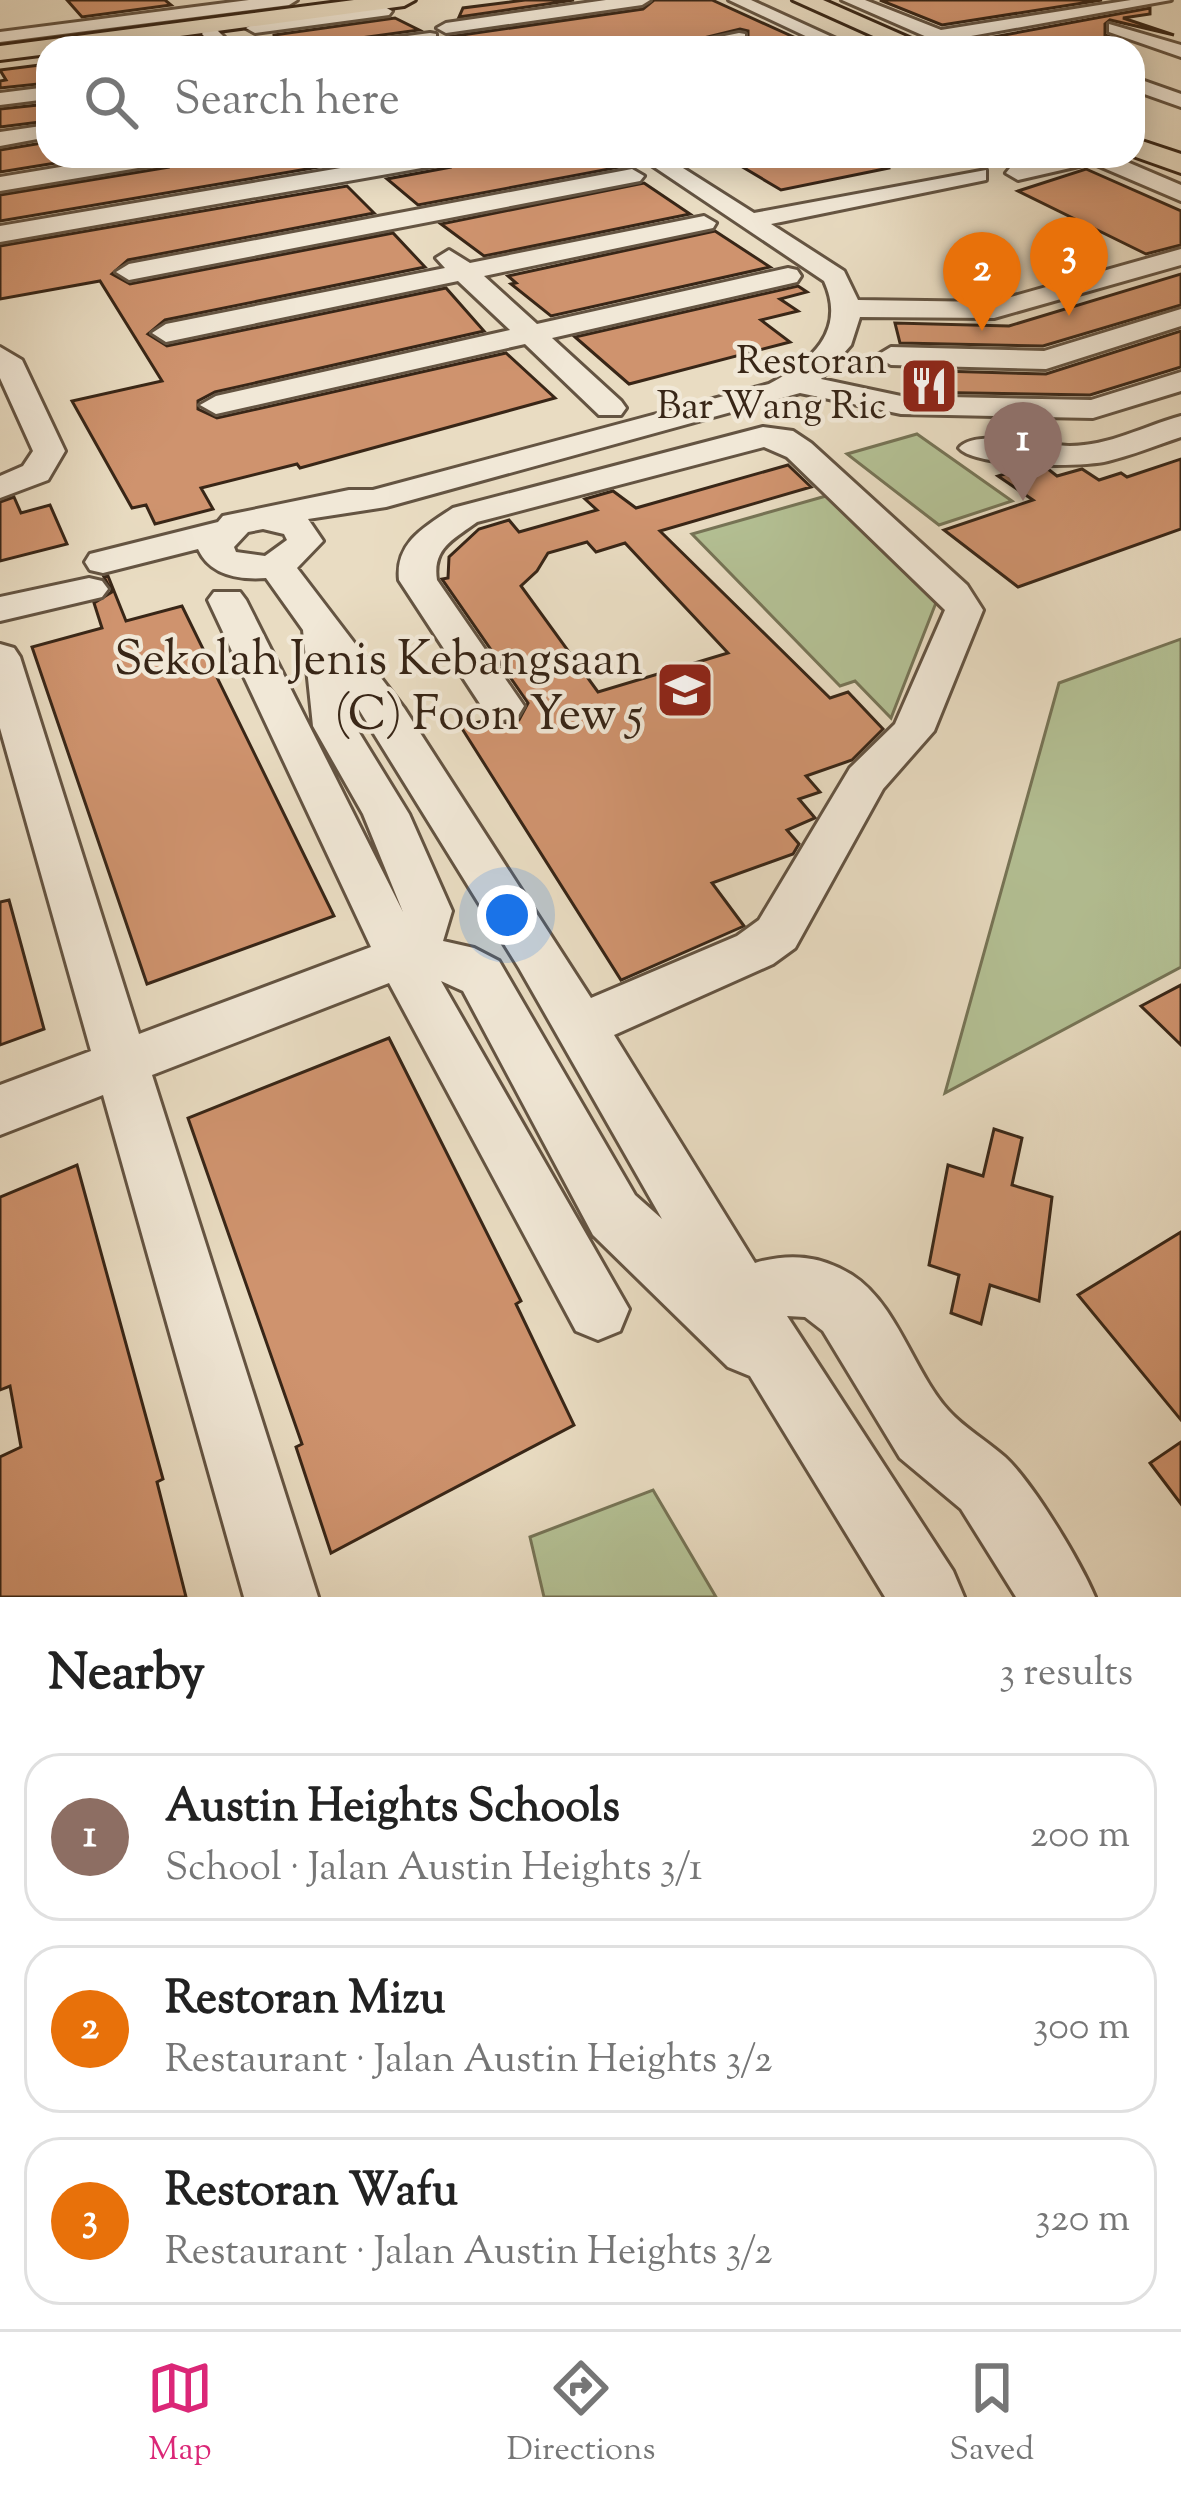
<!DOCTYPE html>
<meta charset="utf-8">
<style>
:root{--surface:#fff;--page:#f2f2f2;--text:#222;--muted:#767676;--line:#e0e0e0;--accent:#db2777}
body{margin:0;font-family:"Sorts Mill Goudy",serif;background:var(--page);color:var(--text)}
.you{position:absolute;left:507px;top:915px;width:42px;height:42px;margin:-30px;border:9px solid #fff;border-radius:50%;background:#1a73e8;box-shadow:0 0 0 18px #1a73e833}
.badge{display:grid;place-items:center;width:78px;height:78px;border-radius:50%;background:var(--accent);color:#fff;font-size:39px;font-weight:700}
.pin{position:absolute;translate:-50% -99px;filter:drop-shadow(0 3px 6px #0008)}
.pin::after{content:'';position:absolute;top:63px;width:42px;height:36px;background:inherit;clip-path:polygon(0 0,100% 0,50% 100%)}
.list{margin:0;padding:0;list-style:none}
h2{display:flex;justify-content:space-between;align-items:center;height:156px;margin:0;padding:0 48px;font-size:51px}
h2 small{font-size:39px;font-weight:400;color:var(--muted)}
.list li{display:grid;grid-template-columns:78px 1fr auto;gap:36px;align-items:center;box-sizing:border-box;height:168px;margin:0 24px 24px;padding:0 24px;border:3px solid var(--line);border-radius:36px}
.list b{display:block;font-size:45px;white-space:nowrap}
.list p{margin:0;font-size:39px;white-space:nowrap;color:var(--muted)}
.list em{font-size:39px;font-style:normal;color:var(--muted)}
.icon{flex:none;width:66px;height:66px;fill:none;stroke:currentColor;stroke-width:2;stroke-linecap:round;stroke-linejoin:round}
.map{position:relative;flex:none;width:1181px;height:1597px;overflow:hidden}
.search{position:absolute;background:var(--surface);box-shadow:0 6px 30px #0003;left:36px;right:36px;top:36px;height:132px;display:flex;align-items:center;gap:30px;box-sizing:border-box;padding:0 42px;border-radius:36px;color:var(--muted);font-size:45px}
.sheet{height:732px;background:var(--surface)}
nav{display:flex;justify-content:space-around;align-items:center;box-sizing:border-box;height:168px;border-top:3px solid var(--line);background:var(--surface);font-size:33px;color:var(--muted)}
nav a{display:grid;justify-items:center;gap:6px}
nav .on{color:var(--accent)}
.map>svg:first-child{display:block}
</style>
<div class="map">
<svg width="1181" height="1597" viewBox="0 0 1181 1597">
<rect width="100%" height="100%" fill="#e9dcc2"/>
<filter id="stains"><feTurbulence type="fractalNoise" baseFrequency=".00167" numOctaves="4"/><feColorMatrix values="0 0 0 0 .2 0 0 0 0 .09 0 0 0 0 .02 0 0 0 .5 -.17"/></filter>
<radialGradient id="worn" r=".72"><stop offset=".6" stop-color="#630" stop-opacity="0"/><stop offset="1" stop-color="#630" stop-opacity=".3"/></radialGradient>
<g fill="#b4c195" stroke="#767456" stroke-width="3">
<path d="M917,434L1012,501L939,525L847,454Z"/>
<path d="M826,496L939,595L891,718L855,681L840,686L692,534Z"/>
<path d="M1181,639V967L945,1093L1059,683Z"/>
<path d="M653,1490L716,1597H544L530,1537Z"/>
</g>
<g fill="#cf936e" stroke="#382617" stroke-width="3" fill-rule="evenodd">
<path d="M67,0H165L171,5L82,17Z"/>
<path d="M525,0H574L459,17L463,8Z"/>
<path d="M654,0H712L818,48H726L748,45V31L740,29L663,48H415L443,46L448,37L643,9Z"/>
<path d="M880,0H1102L942,25Z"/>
<path d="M1150,8V14L1123,18L1174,35L1110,20L1105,24V35L1129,44L998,48L977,40Z"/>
<path d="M395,18L419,30L361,38L349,48H275L274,35Z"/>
<path d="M48,64V83L0,88V81L6,80L0,70Z"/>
<path d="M48,104V121L0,127V109Z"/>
<path d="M48,142V156H99L0,172V150Z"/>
<path d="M183,156H384L0,221V195L169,167Z"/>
<path d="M465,156H605L620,167L418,205L387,179L451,167Z"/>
<path d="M724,156H888L889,168L781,190Z"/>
<path d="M1086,169L1181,211V245L1146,254L1018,191Z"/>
<path d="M644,183L690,214L484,256L441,224Z"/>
<path d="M347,186L374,213L128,260L112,274L130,284L393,233L425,267L165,320L148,334L167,346L446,288L484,331L215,392L198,401V409L217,418L506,353L555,398L300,468L297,464L201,488L213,509L155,524L146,505L132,508L72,401L162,381L100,281L0,299V246Z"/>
<path d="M715,231L770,267L551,316L511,284L516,283L508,276Z"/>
<path d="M1181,274V305L1043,346L900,343L895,323L1009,326Z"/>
<path d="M798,286L807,292L780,299L798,311L761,320L790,342L629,384L575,337Z"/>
<path d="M1181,331V367L1090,395L911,392L906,370L1046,374Z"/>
<path d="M1181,459V529L1018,587L944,530L1033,500L998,476L1025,468L1048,469L1057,476L1082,469L1099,480L1121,473L1127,477Z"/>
<path d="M788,465L811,487L660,531L830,698L848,692L883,729L852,760L806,776L820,792L799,799L815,818L787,830L799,844L793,854L712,883L744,926L621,980L461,727L486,720L502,724L519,720L528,703L442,579L448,578L449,557L479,529L509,520L519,532L597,510L585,499L613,491L636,508ZM587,542L596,552L625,543L728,653L598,692L521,586L537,571L548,553Z"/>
<path d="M14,497L21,513L50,505L67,544L0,561V502Z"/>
<path d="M108,576L126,621L182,606L334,916L147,984L32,647L102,628L94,603L112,592L104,577Z"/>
<path d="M9,900L44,1029L0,1045V902Z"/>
<path d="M1181,985V1045L1141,1006Z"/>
<path d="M389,1038L521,1301L516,1304L574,1425L331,1553L296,1447L302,1444L188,1118Z"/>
<path d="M994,1129L1022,1138L1012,1185L1052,1197L1039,1301L990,1285L981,1324L951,1313L959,1275L929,1265L948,1165L983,1176Z"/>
<path d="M77,1165L163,1479L157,1482L186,1597H0V1457L21,1447L10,1386L0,1390V1197Z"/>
<path d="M1181,1232V1420L1078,1295Z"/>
<path d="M1181,1442V1504L1150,1463Z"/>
</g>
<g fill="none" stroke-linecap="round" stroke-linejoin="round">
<defs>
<g id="minor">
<path d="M249,0H297L289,5L0,42V32Z"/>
<path d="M606,0H650L642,5L446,33L437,28L446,23Z"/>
<path d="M729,0H751L856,48H831Z"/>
<path d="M842,0H865L941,30L1131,0H1171L960,38L975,48H952Z"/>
<path d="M383,6L392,11L389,15L255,33L246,28L255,23Z"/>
<path d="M1109,24L1181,45V57L1109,32Z"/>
<path d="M205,30H217L235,48H215L202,34Z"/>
<path d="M430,33L436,34V42L353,48L362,42Z"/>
<path d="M739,33L745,34V42L667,48Z"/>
<path d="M1133,77L1181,94V107L1133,90Z"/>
<path d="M48,87V99L0,105V93Z"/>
<path d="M48,125V137L0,146V132Z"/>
<path d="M127,156H179L168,163L0,191V177Z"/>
<path d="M411,156H461L450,163L0,242V226Z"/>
<path d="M638,156H664L754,213L986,170V180L771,224L844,271L858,300L993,302L1181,249V265L994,318L860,317L851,345L821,379L901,396L1091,400L1181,372V391L1093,418L901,414L800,393L386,507L308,519L323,541L297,568L404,708L591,998L737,936L759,920L850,768L895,724L945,610L787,457L764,447L477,522C454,539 432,548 437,580L524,706L518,716L503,720L488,716L399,580C395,542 425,527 453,508L763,427L793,431L811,443L967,585L983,610L934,731L883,789L795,948L773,964L614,1035L755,1263C789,1253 820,1255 852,1275C897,1304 913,1371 948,1410C964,1428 987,1441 1005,1457C1033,1483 1080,1561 1095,1597H1016L961,1509L900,1458L823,1331L805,1317L787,1316L953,1571L964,1597H885L750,1376L728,1367L593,1235L463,991L441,981L629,1309L620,1331L598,1340L576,1331L389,983L152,1075L318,1597H244L103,1095L0,1135V1085L91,1051L0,728V644L14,648L20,657L139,1034L371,947L208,600L214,592H240L246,600L403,912L363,814L313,726L303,630L266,578C238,580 210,575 198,549L103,573L90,570L85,562L90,554L218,522L223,516L349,490H373L769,384C811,362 847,331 824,281ZM263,529L284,534L287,540L265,556L236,552L234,547L248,532ZM350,695L519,968L662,1219L635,1195L499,961L474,948L443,941L452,911L409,814L355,726Z"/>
<path d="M1064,156H1113L1181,185V201L1092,163L1018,180L1006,173L1010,168Z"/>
<path d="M632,169L644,176L640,181L129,280L116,272L129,264Z"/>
<path d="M704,216L716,223L713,228L484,276L537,324L788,268L797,270L801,276L797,282L552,338L621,401L626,408L621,415H599L525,344L216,414L200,405L216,396L510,330L458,281L166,342L152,333L166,324L445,268L436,258L449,250L470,263Z"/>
<path d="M1181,309V326L1046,369L891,365L876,356L891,347L1044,351Z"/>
<path d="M0,347L22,360L65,451L48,480L0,498V476L23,466L33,451L0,378Z"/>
<path d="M1181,416V437C1157,445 1133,455 1108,461C1082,468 974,467 959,448C975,428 1044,446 1070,446C1109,446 1144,426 1181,416Z"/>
<path d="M89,578L102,581L108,589L102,597L0,621V597Z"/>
</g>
<g id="major">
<path d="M354,0H415L404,6L91,48H48V54L0,60V46Z"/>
<path d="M793,0H823L932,48H900Z"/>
<path d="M1133,138L1181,154V173L1133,156Z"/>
</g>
</defs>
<use href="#minor" stroke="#645442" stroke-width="6"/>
<use href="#major" stroke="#382617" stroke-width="6"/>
<use href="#minor" fill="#f1e8d7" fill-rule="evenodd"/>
<use href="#major" fill="#e9dcc2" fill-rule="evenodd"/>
</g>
<defs>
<symbol id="restaurant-square" viewBox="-11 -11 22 22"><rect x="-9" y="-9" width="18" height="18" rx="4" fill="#8f2418" stroke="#f1e8d7"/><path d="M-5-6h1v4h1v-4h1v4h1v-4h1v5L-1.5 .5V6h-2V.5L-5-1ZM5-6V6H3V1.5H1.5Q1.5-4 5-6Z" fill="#fff"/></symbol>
<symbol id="school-square" viewBox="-11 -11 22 22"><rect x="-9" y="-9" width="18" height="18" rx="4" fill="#8f2418" stroke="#f1e8d7"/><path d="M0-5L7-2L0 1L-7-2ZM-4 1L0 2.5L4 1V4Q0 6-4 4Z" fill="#fff"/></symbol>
</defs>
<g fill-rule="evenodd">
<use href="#restaurant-square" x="896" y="353" width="66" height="66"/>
<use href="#school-square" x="652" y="657" width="66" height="66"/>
</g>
<g text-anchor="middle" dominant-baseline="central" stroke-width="9" stroke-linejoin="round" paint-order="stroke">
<g font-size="39" fill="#382617" stroke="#f1e8d7" text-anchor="end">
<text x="887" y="364">Restoran<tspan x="887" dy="45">Bar Wang Ric</tspan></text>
</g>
<g font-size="48" fill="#382617" stroke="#f1e8d7" text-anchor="end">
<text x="643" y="662">Sekolah Jenis Kebangsaan<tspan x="643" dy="55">(C) Foon Yew 5</tspan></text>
</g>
</g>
<rect width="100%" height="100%" filter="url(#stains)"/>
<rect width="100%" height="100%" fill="url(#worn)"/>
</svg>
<div class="you"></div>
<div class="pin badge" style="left:1023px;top:501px;background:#8d6e63">1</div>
<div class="pin badge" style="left:982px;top:331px;background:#e8710a">2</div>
<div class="pin badge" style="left:1069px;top:316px;background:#e8710a">3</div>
<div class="search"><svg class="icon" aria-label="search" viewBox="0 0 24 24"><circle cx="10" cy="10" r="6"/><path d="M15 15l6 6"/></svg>Search here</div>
</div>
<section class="sheet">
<h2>Nearby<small>3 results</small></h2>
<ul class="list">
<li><span class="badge" style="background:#8d6e63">1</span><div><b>Austin Heights Schools</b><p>School · Jalan Austin Heights 3/1</p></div><em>200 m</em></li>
<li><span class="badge" style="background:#e8710a">2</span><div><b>Restoran Mizu</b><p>Restaurant · Jalan Austin Heights 3/2</p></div><em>300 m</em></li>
<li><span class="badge" style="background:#e8710a">3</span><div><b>Restoran Wafu</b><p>Restaurant · Jalan Austin Heights 3/2</p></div><em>320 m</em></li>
</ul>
</section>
<nav>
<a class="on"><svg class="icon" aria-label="map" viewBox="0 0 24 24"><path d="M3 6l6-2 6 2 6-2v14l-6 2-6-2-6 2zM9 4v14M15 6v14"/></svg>Map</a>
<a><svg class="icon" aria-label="directions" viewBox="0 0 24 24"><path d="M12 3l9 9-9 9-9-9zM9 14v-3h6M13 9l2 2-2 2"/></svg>Directions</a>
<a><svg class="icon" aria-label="saved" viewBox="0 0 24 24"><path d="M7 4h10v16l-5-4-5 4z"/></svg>Saved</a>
</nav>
